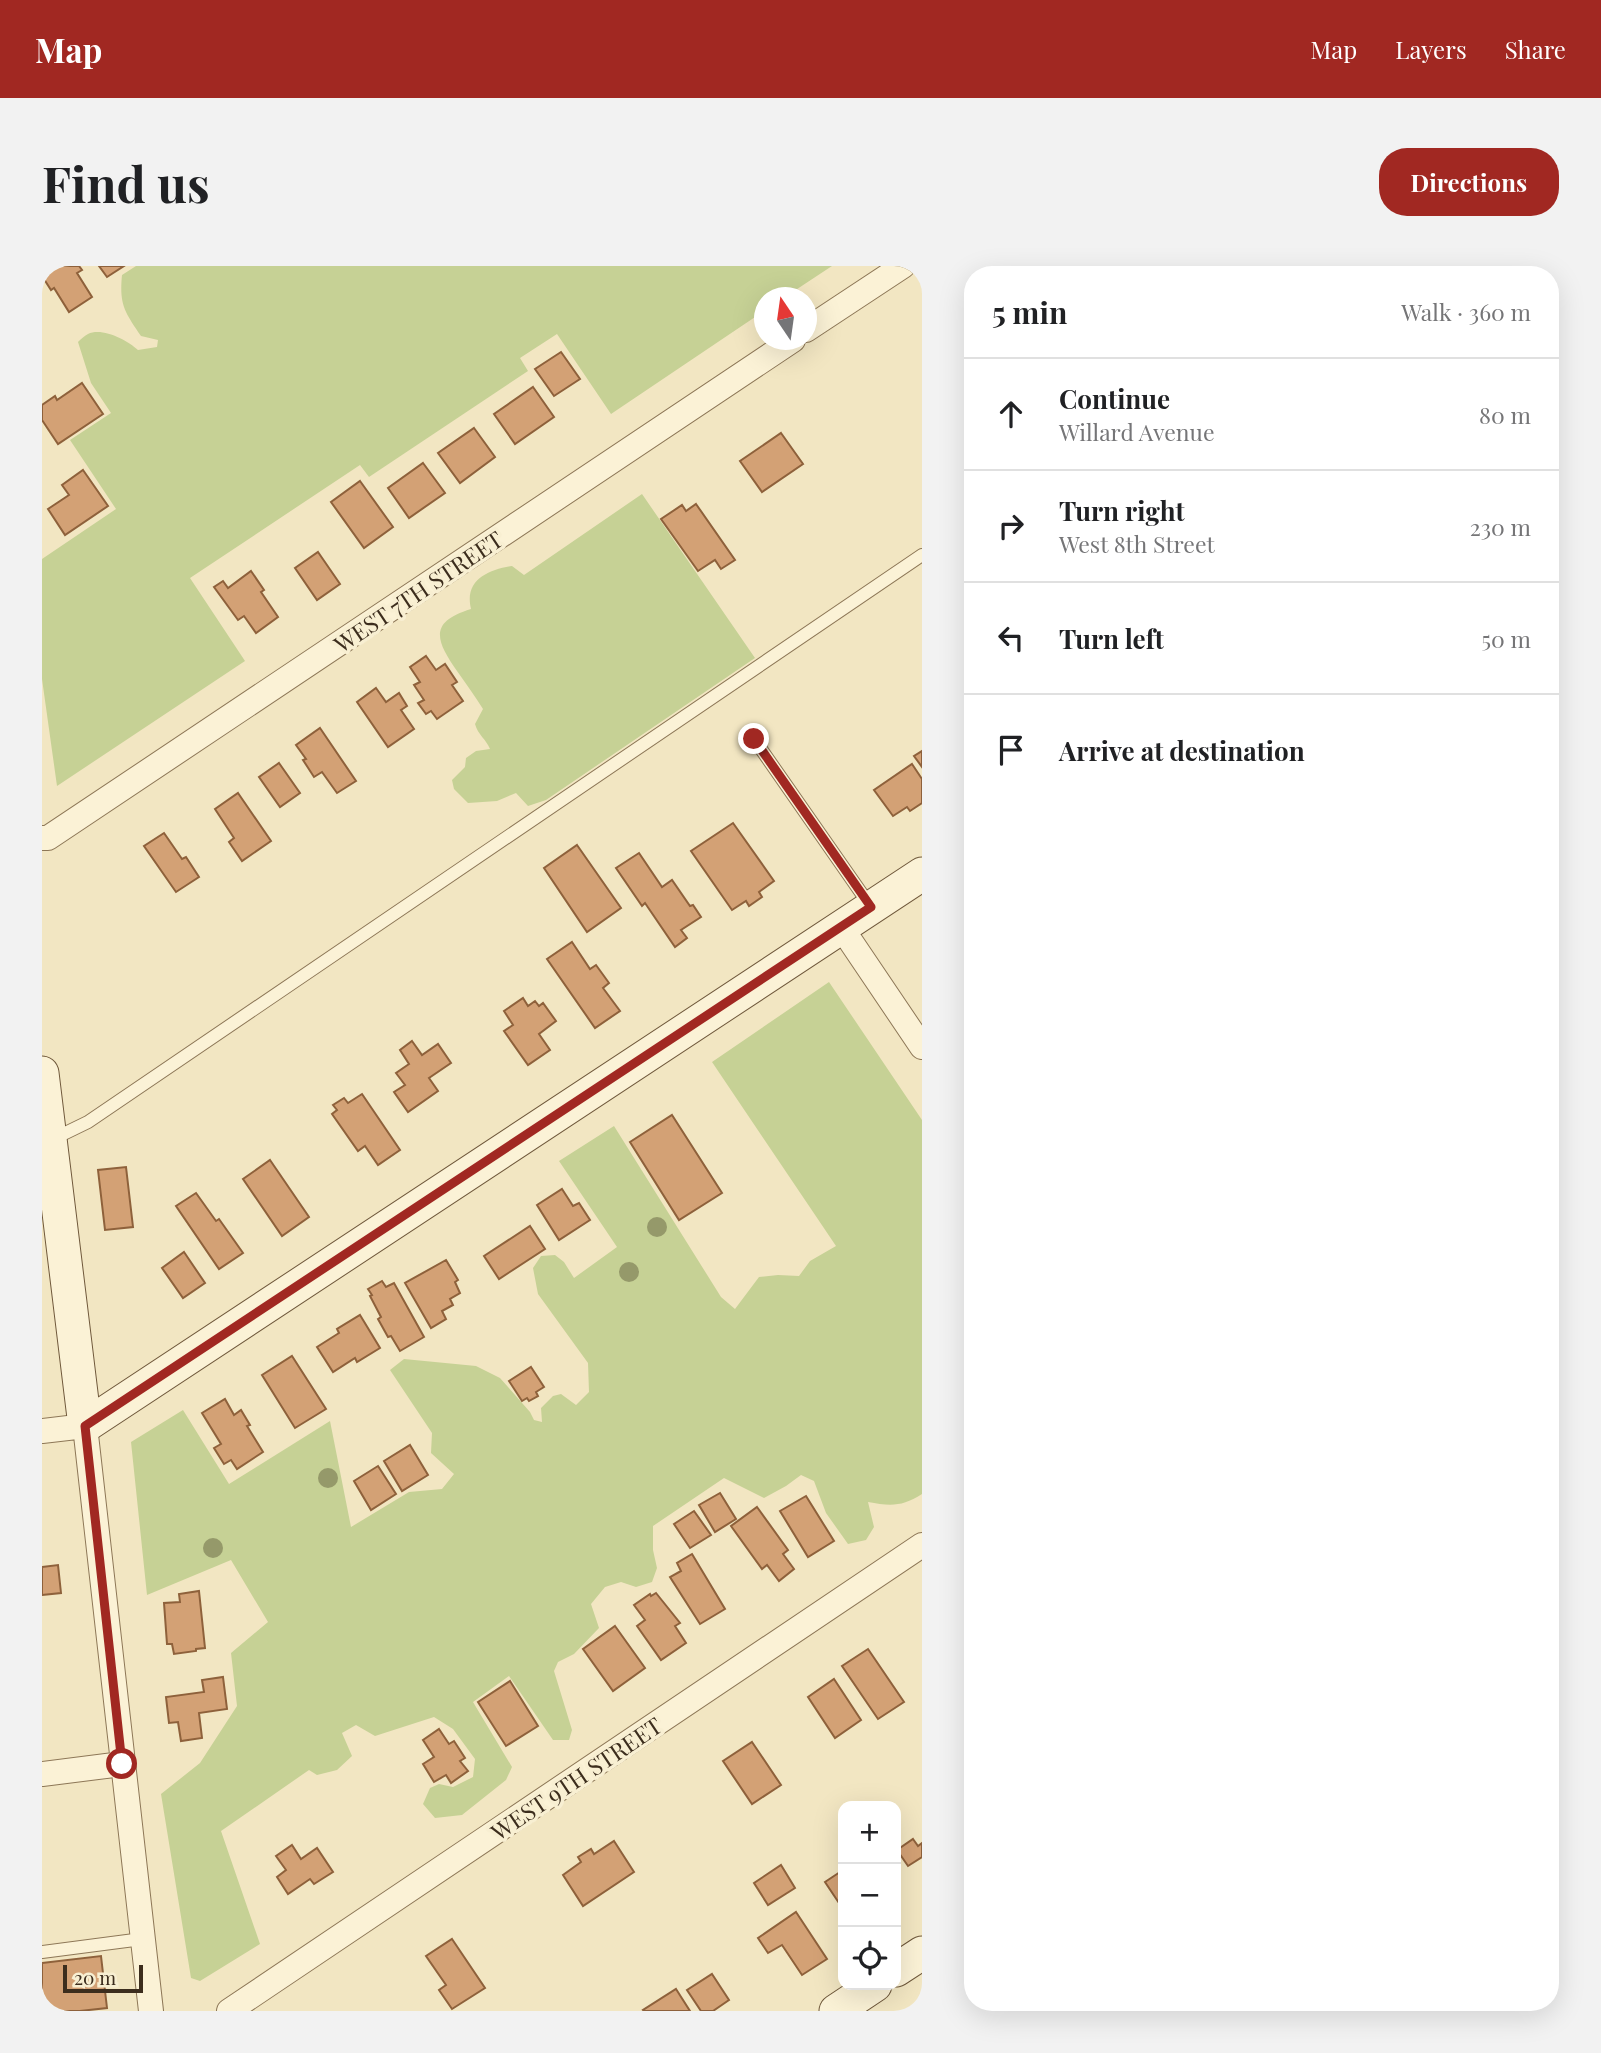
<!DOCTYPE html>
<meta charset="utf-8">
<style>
:root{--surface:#fff;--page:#f2f2f2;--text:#202124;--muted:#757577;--line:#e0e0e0;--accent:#a12822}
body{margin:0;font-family:"Playfair Display",serif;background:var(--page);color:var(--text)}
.controls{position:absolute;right:21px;bottom:21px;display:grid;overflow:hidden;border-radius:14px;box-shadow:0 7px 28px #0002}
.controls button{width:63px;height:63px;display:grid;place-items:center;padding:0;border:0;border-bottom:2px solid var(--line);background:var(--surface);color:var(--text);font:35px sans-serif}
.compass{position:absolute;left:712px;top:21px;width:63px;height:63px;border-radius:50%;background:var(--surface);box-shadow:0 7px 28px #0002;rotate:347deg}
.scale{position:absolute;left:21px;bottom:18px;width:80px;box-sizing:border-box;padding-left:7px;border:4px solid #3c2d1d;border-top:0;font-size:19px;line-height:24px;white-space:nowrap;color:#3c2d1d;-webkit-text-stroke:5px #f8efd2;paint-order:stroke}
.stop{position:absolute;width:21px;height:21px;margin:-16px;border:5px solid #a12822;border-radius:50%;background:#fff}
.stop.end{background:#a12822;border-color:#fff;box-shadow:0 2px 7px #0008}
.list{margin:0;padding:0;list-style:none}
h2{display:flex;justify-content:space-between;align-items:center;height:91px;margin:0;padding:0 28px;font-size:30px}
h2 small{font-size:23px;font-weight:400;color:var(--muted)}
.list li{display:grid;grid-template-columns:46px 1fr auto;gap:21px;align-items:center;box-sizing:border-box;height:112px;padding:0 28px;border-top:2px solid var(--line)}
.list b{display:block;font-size:26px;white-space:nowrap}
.list p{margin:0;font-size:23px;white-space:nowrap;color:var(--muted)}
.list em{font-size:23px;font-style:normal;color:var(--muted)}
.icon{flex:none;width:38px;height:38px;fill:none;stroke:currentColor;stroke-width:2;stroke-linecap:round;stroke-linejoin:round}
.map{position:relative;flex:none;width:880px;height:1745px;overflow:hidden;border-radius:28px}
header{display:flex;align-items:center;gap:42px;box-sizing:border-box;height:98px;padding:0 35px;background:var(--accent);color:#fff}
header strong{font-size:33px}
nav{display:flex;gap:38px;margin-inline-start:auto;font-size:24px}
.intro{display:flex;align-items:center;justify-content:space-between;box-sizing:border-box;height:168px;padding:0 42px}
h1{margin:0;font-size:49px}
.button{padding:18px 32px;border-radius:28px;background:var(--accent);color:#fff;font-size:24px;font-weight:700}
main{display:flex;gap:42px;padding:0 42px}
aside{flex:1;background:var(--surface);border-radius:28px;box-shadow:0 7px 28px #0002}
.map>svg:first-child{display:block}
</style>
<header>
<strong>Map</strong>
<nav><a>Map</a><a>Layers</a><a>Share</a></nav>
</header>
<div class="intro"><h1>Find us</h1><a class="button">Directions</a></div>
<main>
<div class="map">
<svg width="880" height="1745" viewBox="0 0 880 1745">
<rect width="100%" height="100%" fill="#f2e6c2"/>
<g fill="#c6d195">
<path d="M94,0H790L743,31L722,32V45L569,148L515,68L478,92L486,105L327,211L318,199L148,312L203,395L15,520L0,413V293L74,243L28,174L69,147L49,117L36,76C39,73 42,70 46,68C60,61 85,74 96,84L115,81L116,74L99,70C83,46 77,39 80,9Z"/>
<path d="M600,228L713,392L504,534L486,540L474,527L455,535L426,537L412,523L410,514L423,501L424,492L434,485L448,483C444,473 436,469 433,458L441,443C433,430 424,418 415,405C394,375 386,356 429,343C422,314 446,304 470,300L482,309Z"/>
<path d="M787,716L880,854V1228C860,1241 848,1240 826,1236L832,1261L824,1274L806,1278L784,1247L772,1215L759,1209L744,1220L722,1232L682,1212L611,1260V1284L615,1302L610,1316L594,1321L579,1316L563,1321L549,1338L557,1362L532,1388L516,1396L512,1405L530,1464L527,1474H511L467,1410L431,1436L470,1501L464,1514L420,1549L393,1552L381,1538L388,1522L397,1518L411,1521L431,1511L433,1493L411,1463L392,1451L333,1470L314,1459L300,1467L310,1490L295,1504L275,1509L267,1504L179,1565L218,1678L158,1715L149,1712L119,1528L158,1497L195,1440L189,1387L226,1356L189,1294L105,1329L89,1176L141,1144L187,1218L288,1155L309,1261L367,1226L400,1223L412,1208L389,1187L390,1167L348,1104L362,1093L434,1100L458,1112L488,1146L492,1154L500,1156L499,1142L511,1130L519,1128L534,1139L547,1126L546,1097L496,1028L491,1002L499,990L513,989L522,996L532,1012L575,981L517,895L572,860L679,1031L693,1043L717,1011L736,1009L757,1010L768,995L794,980L670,796Z"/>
</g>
<g fill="#d3a175" stroke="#8e613b" stroke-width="2">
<path d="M0,0H37L40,4L35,7L50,31L27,46L12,22L9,24L0,10Z"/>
<path d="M57,0H82L65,11Z"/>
<path d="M519,86L538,113L512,130L493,103Z"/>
<path d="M40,117L61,148L16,178L0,154V139L13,130L15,134Z"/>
<path d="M491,121L512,151L473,178L452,148Z"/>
<path d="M432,162L453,191L418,217L396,187Z"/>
<path d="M739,167L761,198L720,226L698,195Z"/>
<path d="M381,197L403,227L367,252L346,222Z"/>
<path d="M41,204L66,240L23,269L6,243L27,229L20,219Z"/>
<path d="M318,215L351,261L322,282L289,236Z"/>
<path d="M654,238L693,294L679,303L673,294L656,305L619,253L640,239L644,245Z"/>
<path d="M276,286L298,318L275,334L253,302Z"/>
<path d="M209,305L222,324L219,326L236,351L214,367L202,350L196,354L172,321L181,315L186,322Z"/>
<path d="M384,390L394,404L403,398L415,416L410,419L421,435L395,453L389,445L384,448L376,437L382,434L372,419L378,416L368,401Z"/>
<path d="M334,422L344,436L357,427L365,440L359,444L372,463L346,481L315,436Z"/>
<path d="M278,462L314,515L295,527L280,506L272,511L261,494L264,493L254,479Z"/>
<path d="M880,485V501L872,490Z"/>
<path d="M237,497L258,527L238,541L217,511Z"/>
<path d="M870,498L880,513V537L868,545L865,541L851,550L832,524Z"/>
<path d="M196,527L229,575L200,595L187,576L192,572L173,543Z"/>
<path d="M691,557L732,615L717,626L720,631L707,640L704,635L690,644L649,585Z"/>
<path d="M122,567L140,593L144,591L157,611L134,626L102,580Z"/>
<path d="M535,579L579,642L545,666L502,602Z"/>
<path d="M597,587L620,621L630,614L648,640L651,639L659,651L639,664L645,672L633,681L603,637L600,640L574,602Z"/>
<path d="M530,676L548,703L554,699L567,717L561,722L578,745L553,762L505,693Z"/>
<path d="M481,732L486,740L493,735L497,740L501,737L514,755L497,768L508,784L486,799L462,765L471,759L462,745Z"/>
<path d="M370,775L380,789L396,778L409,797L387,812L396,825L366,846L352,826L363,819L354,807L367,798L358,784Z"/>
<path d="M320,828L358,884L336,899L323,880L316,885L290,848L295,844L291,839L302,832L306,837Z"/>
<path d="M630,849L680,927L637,954L588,876Z"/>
<path d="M228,894L267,951L240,970L201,913Z"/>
<path d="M84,901L91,961L63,964L56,904Z"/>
<path d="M520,923L531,940L537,937L548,954L517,974L495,939Z"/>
<path d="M154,927L174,955L177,953L201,987L177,1003L134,940Z"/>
<path d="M488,960L503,983L457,1013L442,990Z"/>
<path d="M142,986L163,1017L141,1032L120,1002Z"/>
<path d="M404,994L416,1014L413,1016L418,1027L408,1033L411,1039L400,1045L404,1053L389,1062L363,1017Z"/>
<path d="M340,1015L344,1021L352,1017L382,1071L358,1085L349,1070L346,1071L336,1053L339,1051L328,1030L330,1029L326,1023Z"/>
<path d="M318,1049L338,1082L315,1096L313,1092L291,1106L275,1081L297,1067L295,1063Z"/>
<path d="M250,1090L284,1143L253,1162L220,1109Z"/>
<path d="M489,1101L502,1121L494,1126L496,1130L487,1135L485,1132L480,1135L467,1115Z"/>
<path d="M183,1133L192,1149L199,1144L208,1159L205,1160L221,1186L195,1203L189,1194L182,1198L172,1182L179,1178L160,1147Z"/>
<path d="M368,1179L386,1209L360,1225L342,1195Z"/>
<path d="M336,1200L354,1228L329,1244L312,1215Z"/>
<path d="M678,1227L694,1253L673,1266L657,1239Z"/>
<path d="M764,1230L792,1275L766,1291L738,1245Z"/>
<path d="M715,1241L746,1284L741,1288L752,1303L737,1315L725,1299L720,1303L689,1260Z"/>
<path d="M652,1245L669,1269L648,1282L632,1258Z"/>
<path d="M650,1288L683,1343L658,1358L628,1311L639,1305L635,1297Z"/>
<path d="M16,1299L19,1327L0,1329V1301Z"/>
<path d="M157,1325L163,1382L154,1383V1385L132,1388L130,1378H125L122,1337L138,1336L137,1328Z"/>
<path d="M614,1327L638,1357L633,1360L644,1377L619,1394L595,1360L603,1354L592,1339L608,1328L609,1330Z"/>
<path d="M573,1360L603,1402L571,1425L541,1383Z"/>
<path d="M826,1383L862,1436L836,1453L800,1400Z"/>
<path d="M181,1411L185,1443L157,1447L160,1472L139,1475L136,1456L127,1457L124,1431L162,1426L160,1414Z"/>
<path d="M792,1413L819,1454L793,1472L766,1431Z"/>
<path d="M468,1415L496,1460L464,1480L436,1436Z"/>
<path d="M397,1463L407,1478L412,1475L423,1492L418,1495L426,1505L409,1517L404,1509L392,1516L381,1498L392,1491L381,1474Z"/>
<path d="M710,1476L739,1519L710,1538L681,1495Z"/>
<path d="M871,1573L876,1580L880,1577V1591L866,1600L855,1584Z"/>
<path d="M572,1575L592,1606L541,1640L521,1609L539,1596L536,1591L549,1583L552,1588Z"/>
<path d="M250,1579L259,1593L275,1582L291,1606L272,1618L268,1613L246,1628L235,1611L244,1604L234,1590Z"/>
<path d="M739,1599L753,1622L726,1639L712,1617Z"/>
<path d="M801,1604V1643L783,1616Z"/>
<path d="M754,1646L785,1693L760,1709L740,1679L726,1687L716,1672Z"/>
<path d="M410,1673L443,1722L410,1743L397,1724L404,1719L384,1690Z"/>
<path d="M59,1690L65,1742L38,1745H0V1697Z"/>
<path d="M670,1708L687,1734L671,1745H659L645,1724Z"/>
<path d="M634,1723L648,1745H602L601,1744Z"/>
</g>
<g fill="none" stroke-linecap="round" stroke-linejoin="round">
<defs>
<g id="lane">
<path d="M712,473L829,641"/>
<path d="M9,874L46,856L880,289"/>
<path d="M0,1686L100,1673"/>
</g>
<g id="street">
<path d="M764,64L861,0"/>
<path d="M0,572H6L751,74"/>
<path d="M799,661L880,781"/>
<path d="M0,1165L43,1160L109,1745"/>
<path d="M0,1508L80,1498"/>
<path d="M187,1745L880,1279"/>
</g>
<g id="secondary">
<path d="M0,807L43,1160L880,608"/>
<path d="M854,1704L880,1687"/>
<path d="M794,1745L833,1719"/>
</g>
</defs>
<use href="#lane" stroke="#8d7757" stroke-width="14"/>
<use href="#street" stroke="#8d7757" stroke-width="26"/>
<use href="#secondary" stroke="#6f583b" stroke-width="35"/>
<use href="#lane" stroke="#fbf2d6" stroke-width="12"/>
<use href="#street" stroke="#fbf2d6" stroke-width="24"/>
<use href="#secondary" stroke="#fbf2d6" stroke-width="33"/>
</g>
<g fill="#95996a">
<circle cx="615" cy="961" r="10"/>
<circle cx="587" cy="1006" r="10"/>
<circle cx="286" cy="1212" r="10"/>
<circle cx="171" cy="1282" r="10"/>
</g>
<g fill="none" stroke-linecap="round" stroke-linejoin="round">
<path stroke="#a12822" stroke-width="9" d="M80,1498L43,1160L829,641L712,473"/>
</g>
<g text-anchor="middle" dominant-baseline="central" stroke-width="7" stroke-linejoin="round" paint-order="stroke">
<g font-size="23" fill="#3c2d1d" stroke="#f8efd2">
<text transform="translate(376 325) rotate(-34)">WEST 7TH STREET</text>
<text transform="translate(534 1512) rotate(-34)">WEST 9TH STREET</text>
</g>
</g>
</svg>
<div class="controls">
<button>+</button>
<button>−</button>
<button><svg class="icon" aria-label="locate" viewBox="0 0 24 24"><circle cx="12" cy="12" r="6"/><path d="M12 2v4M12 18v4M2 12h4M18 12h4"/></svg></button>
</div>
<svg class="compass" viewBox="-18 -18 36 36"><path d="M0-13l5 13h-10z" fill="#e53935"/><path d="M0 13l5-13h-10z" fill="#757577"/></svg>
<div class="scale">20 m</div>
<div class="stop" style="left:80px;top:1498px"></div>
<div class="stop end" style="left:712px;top:473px"></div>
</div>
<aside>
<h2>5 min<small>Walk · 360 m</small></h2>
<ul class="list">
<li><svg class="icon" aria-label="ahead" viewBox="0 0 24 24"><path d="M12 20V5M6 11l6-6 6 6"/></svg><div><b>Continue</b><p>Willard Avenue</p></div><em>80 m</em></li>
<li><svg class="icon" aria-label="right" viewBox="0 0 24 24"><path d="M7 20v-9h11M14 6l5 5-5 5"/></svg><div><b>Turn right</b><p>West 8th Street</p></div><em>230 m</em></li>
<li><svg class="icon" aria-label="left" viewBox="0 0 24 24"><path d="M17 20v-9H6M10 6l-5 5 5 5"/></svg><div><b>Turn left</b></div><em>50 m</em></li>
<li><svg class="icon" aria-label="arrive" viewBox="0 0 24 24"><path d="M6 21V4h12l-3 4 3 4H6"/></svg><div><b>Arrive at destination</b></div></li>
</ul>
</aside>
</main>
